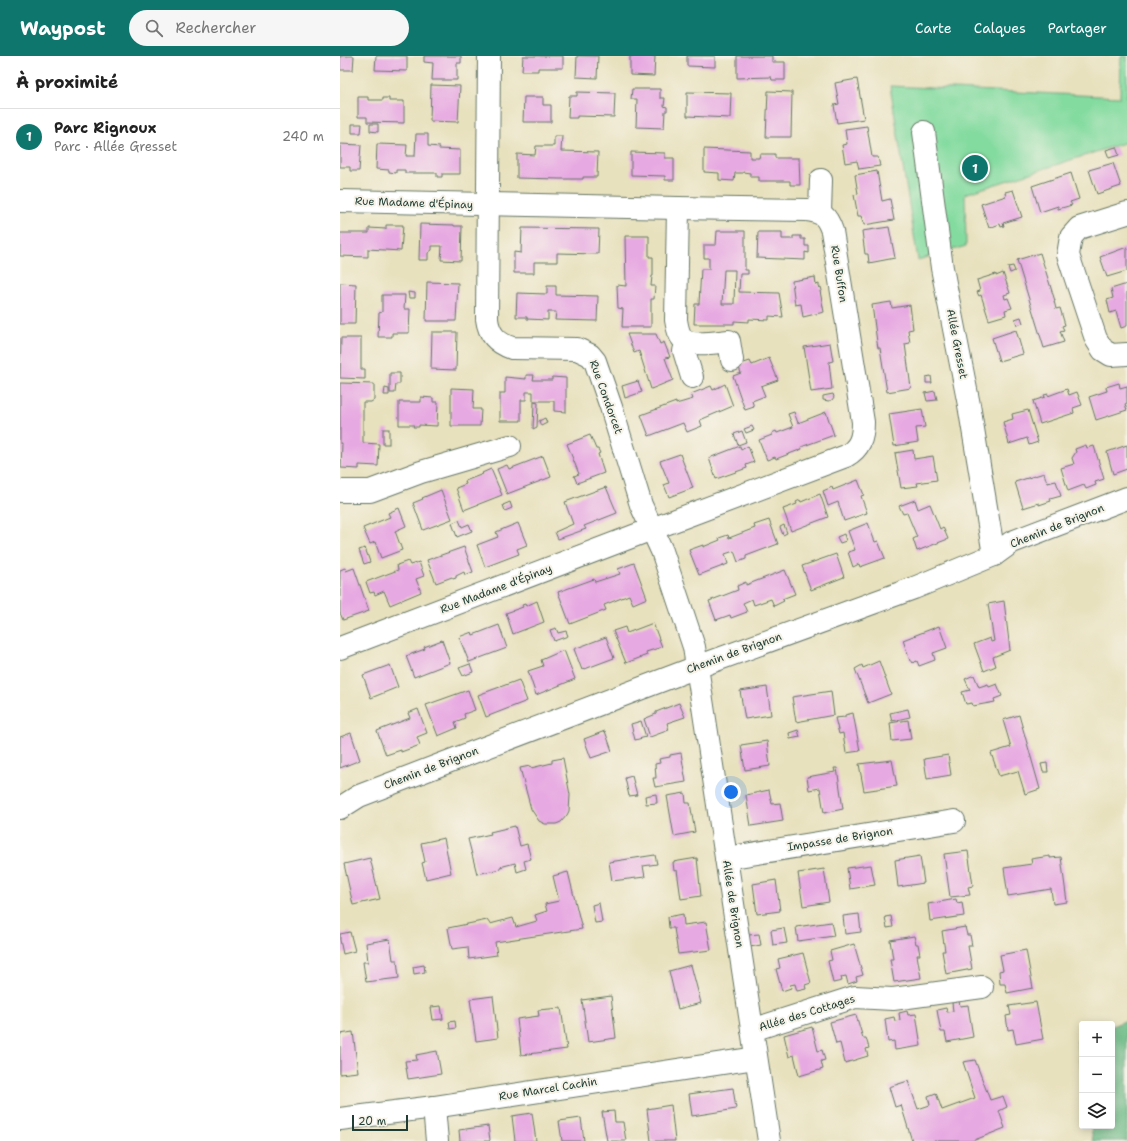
<!DOCTYPE html>
<html lang="fr">
<meta charset="utf-8">
<style>
:root{--surface:#fff;--page:#f6f6f6;--text:#222;--muted:#767676;--line:#e0e0e0;--accent:#0f766e}
body{margin:0;font-family:"Shantell Sans",sans-serif;background:var(--page);color:var(--text)}
.controls{position:absolute;right:12px;bottom:12px;display:grid;overflow:hidden;border-radius:4px;box-shadow:0 2px 10px #0003}
.controls button{width:36px;height:36px;display:grid;place-items:center;padding:0;border:0;border-bottom:1px solid var(--line);background:var(--surface);color:var(--text);font:20px sans-serif}
.scale{position:absolute;left:12px;bottom:10px;width:56px;box-sizing:border-box;padding-left:4px;border:2px solid #1f3d34;border-top:0;font-size:11px;line-height:14px;white-space:nowrap;color:#1f3d34;-webkit-text-stroke:3px #f7f3e8;paint-order:stroke}
.you{position:absolute;left:391px;top:736px;width:14px;height:14px;margin:-10px;border:3px solid #fff;border-radius:50%;background:#1a73e8;box-shadow:0 0 0 6px #1a73e833}
.badge{display:grid;place-items:center;width:26px;height:26px;border-radius:50%;background:var(--accent);color:#fff;font-size:13px;font-weight:700}
.pin{position:absolute;translate:-50% -50%;border:2px solid #fff;box-shadow:0 1px 4px #0006}
.list{margin:0;padding:0;list-style:none}
h2{display:flex;justify-content:space-between;align-items:center;height:52px;margin:0;padding:0 16px;font-size:17px}
h2 small{font-size:13px;font-weight:400;color:var(--muted)}
.list li{display:grid;grid-template-columns:26px 1fr auto;gap:12px;align-items:center;box-sizing:border-box;height:56px;padding:0 16px;border-top:1px solid var(--line)}
.list b{display:block;font-size:15px;white-space:nowrap}
.list p{margin:0;font-size:13px;white-space:nowrap;color:var(--muted)}
.list em{font-size:13px;font-style:normal;color:var(--muted)}
.icon{flex:none;width:22px;height:22px;fill:none;stroke:currentColor;stroke-width:2;stroke-linecap:round;stroke-linejoin:round}
.map{position:relative;flex:none;width:787px;height:1085px;overflow:hidden}
header{display:flex;align-items:center;gap:24px;box-sizing:border-box;height:56px;padding:0 20px;background:var(--accent);color:#fff}
header strong{font-size:19px}
nav{display:flex;gap:22px;margin-inline-start:auto;font-size:14px}
.search{width:280px;height:36px;background:var(--page);display:flex;align-items:center;gap:10px;box-sizing:border-box;padding:0 14px;border-radius:22px;color:var(--muted);font-size:15px}
main{display:flex}
aside{flex:1;background:var(--surface)}
.map>svg:first-child{display:block}
</style>
<header>
<strong>Waypost</strong>
<div class="search"><svg class="icon" aria-label="search" viewBox="0 0 24 24"><circle cx="10" cy="10" r="6"/><path d="M15 15l6 6"/></svg>Rechercher</div>
<nav><a>Carte</a><a>Calques</a><a>Partager</a></nav>
</header>
<main>
<aside>
<h2>À proximité<small></small></h2>
<ul class="list">
<li><span class="badge">1</span><div><b>Parc Rignoux</b><p>Parc · Allée Gresset</p></div><em>240 m</em></li>
</ul>
</aside>
<div class="map">
<svg width="787" height="1085" viewBox="0 0 787 1085">
<rect width="100%" height="100%" fill="#f7f3e8"/>
<filter id="ink" filterUnits="userSpaceOnUse"><feTurbulence type="fractalNoise" baseFrequency=".025" numOctaves="2"/><feDisplacementMap in="SourceGraphic" scale="8" xChannelSelector="R" yChannelSelector="G"/><feConvolveMatrix kernelMatrix="1 2 1 2 8 2 1 2 1" color-interpolation-filters="sRGB"/></filter>
<filter id="wash" filterUnits="userSpaceOnUse"><feTurbulence type="fractalNoise" baseFrequency=".012" numOctaves="4" result="noise"/><feDisplacementMap in="SourceGraphic" scale="16" xChannelSelector="R" yChannelSelector="G"/><feGaussianBlur stdDeviation="0.9" result="paint"/><feColorMatrix in="noise" values="0 0 0 0 0 0 0 0 0 0 0 0 0 0 0 0 0 1.4 0 .05"/><feComposite in="paint" operator="in"/></filter>
<g filter="url(#wash)">
<rect width="100%" height="100%" fill="#e8e1be"/>
<path fill="#84dba0" stroke="#528c6a" d="M781,0H787V86L625,138L626,190L578,204L550,30L780,41Z"/>
<g fill="#6bbb86" stroke="#457c5d">
<path d="M787,964V1085H753L751,1070H772V970Z"/>
<path d="M742,983V1015L737,985Z"/>
</g>
<g id="blocks">
<g fill="#e7a9e2" fill-rule="evenodd">
<path d="M0,0H14L13,14H0Z"/>
<path d="M36,0H67V15L35,14Z"/>
<path d="M84,0H121V7H117V24H92L93,7L84,6Z"/>
<path d="M183,0H223V12H198V15H182Z"/>
<path d="M237,0H258L257,22L236,21Z"/>
<path d="M290,0H315L314,20L290,19Z"/>
<path d="M347,0H375V11L347,10Z"/>
<path d="M397,0H432V6H445V24H432L431,21L397,22Z"/>
<path d="M517,23L524,63L497,67L494,49L499,48L495,27Z"/>
<path d="M91,29L120,30L118,66L90,65Z"/>
<path d="M292,33H320V42H325L324,50L327,51V55H325L324,72L296,71L297,43H291Z"/>
<path d="M428,35L452,36L451,81H426Z"/>
<path d="M237,36L275,37L274,61L237,60V62H228L229,40H237Z"/>
<path d="M347,36L391,37L390,62L347,60Z"/>
<path d="M18,41H28V44H43V42H49V45H64V67L27,66V61H18Z"/>
<path d="M184,41H203V49H211V66H183Z"/>
<path d="M12,68H22L21,77H12Z"/>
<path d="M30,68H38V76L30,75Z"/>
<path d="M527,70L532,101H538L540,110L519,113L517,105L505,107L502,89L507,88L505,73Z"/>
<path d="M76,78H88V90L100,91L99,93L120,94V118H102V121H97V117H65V114H56V117L49,116V114L36,113L37,88L67,89L66,100H75Z"/>
<path d="M214,80H222L221,95L258,96L257,121H243V123H220L177,122V98L195,99L196,90H214Z"/>
<path d="M0,88L21,89L19,115H10V111H0Z"/>
<path d="M776,91L779,99L769,102L766,94Z"/>
<path d="M364,93L410,95V102H419L420,98H435V102H459L460,129H450V125H419V121H410V117L403,116V117H395L394,125L379,124V117L364,116Z"/>
<path d="M291,96L325,97V102H334V124H325V120L291,119Z"/>
<path d="M773,107L781,130L757,138L749,114Z"/>
<path d="M537,115L542,145L550,143L554,164L524,169L521,160H518L514,139L518,138L515,119Z"/>
<path d="M731,117L739,143L730,146L732,149L718,153V150L700,156L692,130Z"/>
<path d="M673,134L682,161L663,167L664,170L661,171L660,168L649,172L641,148L666,140L665,136Z"/>
<path d="M80,168L114,169V170H122L121,205L101,204L102,190H92V194L88,197V204H79Z"/>
<path d="M46,169H63L61,195L28,193V201L0,200V177H29V172L46,173Z"/>
<path d="M549,171L555,202L529,207L528,198H525L522,175Z"/>
<path d="M182,172L259,173L258,198L217,197V206H194V217H174V196L181,197Z"/>
<path d="M377,175H405V214H408V218H400L399,236L439,237L443,261L429,260V264L409,263V266L394,265V268H354L355,248H359L361,213H369V202H364V189H376ZM384,214H395L394,248H382Z"/>
<path d="M418,176H442V183H453V180H461V183H465V190H469V197L465,196V204L417,202Z"/>
<path d="M285,180H309V201H313V220H312L311,230H315L314,243H311V271H282L283,253L278,252L277,229L286,230Z"/>
<path d="M787,191V215L767,221L760,201Z"/>
<path d="M700,197L715,245H714L716,253L720,252L725,269L722,270L724,274L720,275L724,286L704,292L677,204Z"/>
<path d="M673,210L675,215L670,217L668,211Z"/>
<path d="M663,217L670,237L664,239L665,243L668,242L672,252L665,254L666,259L649,264L641,239L639,240L637,236L640,235L637,224L656,218V220Z"/>
<path d="M475,221L476,229L479,228V232L481,231L482,235H480L484,256L463,261L461,248L455,249L452,225Z"/>
<path d="M87,226L118,227L116,265H86Z"/>
<path d="M0,227L16,228L15,268H0Z"/>
<path d="M787,228V270L781,272L776,255L770,257L767,244L773,242L771,233Z"/>
<path d="M207,230H216V239L258,240L257,265L215,264L216,256H208V264L187,263V261H176L177,237L207,238Z"/>
<path d="M68,236L75,237V242H69Z"/>
<path d="M42,239H65L64,253H70L69,277H52V281H38L39,257L42,256Z"/>
<path d="M551,246L552,252L570,249L573,273L568,274L570,287L565,288L571,332L547,336L540,292H538L537,286L532,249Z"/>
<path d="M681,261L683,267L677,269L675,263Z"/>
<path d="M676,274L683,298L659,305L652,282Z"/>
<path d="M92,276H117L116,314L91,313Z"/>
<path d="M287,278H316L320,288L324,286L330,301L325,302L333,324L311,333L299,295L294,297Z"/>
<path d="M1,282H21V313H25V323L0,322Z"/>
<path d="M490,287L493,305L489,306L492,333L471,336L464,291Z"/>
<path d="M429,302L438,324L421,330L425,340L412,345L414,351L405,354L393,320L401,317L398,309L410,305L412,309Z"/>
<path d="M50,317H60V328H56L55,337H50Z"/>
<path d="M186,319H194L193,324H212V321L226,322V356L214,355V345H193V336H186V344H181V365H160V337H165V321L186,323Z"/>
<path d="M591,320L592,327H586V321Z"/>
<path d="M298,325L302,336L285,342L282,330Z"/>
<path d="M0,327L34,328V344L31,346H23V387L39,388L38,410L19,409V413L1,412L2,387L0,388Z"/>
<path d="M779,327L780,332L787,330V347L785,348L787,354L756,364L749,341L767,335L766,331Z"/>
<path d="M385,328L393,350L360,364L362,370L347,376L343,367L309,380L301,359L336,346V348L353,343L351,338L371,330L373,334Z"/>
<path d="M45,332L49,333V339H44Z"/>
<path d="M111,332L134,333L133,353H141L140,370H111Z"/>
<path d="M727,333L729,339L737,336L742,349L733,352L734,357L700,368L693,345L705,341L704,339L708,338V340Z"/>
<path d="M595,335L597,344L587,345L585,337Z"/>
<path d="M493,338L494,341L492,344L489,345L483,344V340Z"/>
<path d="M81,341L93,342V346H98L97,370L79,369V371H73L74,369H59V346H81Z"/>
<path d="M194,346L198,347L197,371L193,373Z"/>
<path d="M582,353L585,371L576,372L578,386L554,390L549,358Z"/>
<path d="M688,354L698,386L689,389L687,382L669,388L663,366L673,363L672,358Z"/>
<path d="M454,356L458,367L486,356L494,379L461,391L462,393L436,403L435,401L427,404L419,384L432,379V377L436,375L437,377L453,371L448,358Z"/>
<path d="M205,362L207,367L201,370L199,365Z"/>
<path d="M412,370L414,374L406,377L404,373Z"/>
<rect x="43" y="373" width="6" height="15"/>
<path d="M402,375L406,386L398,389L394,378Z"/>
<path d="M250,379L256,393H258L260,397L258,398L264,417L237,427L234,420L239,418L227,388Z"/>
<path d="M746,389L747,392L754,390L764,423L755,426L756,429L746,433L744,429L728,435L721,412L734,408L732,402L736,396L735,393Z"/>
<path d="M787,389V413L773,418L767,396Z"/>
<path d="M400,390L401,394L408,390L414,406L406,409L407,412L376,423L369,402Z"/>
<path d="M573,394L574,403L593,400L597,424L577,427L578,430L561,432L555,397Z"/>
<path d="M340,398L353,432L329,441L324,429L329,427L320,405Z"/>
<path d="M203,400L211,421L167,438L157,413L167,409L169,413Z"/>
<path d="M151,413L162,439L124,454L116,432L126,428L125,425L143,418L142,417Z"/>
<path d="M704,417L707,427L716,425L721,440L710,443L711,445L699,449V447L683,452L675,426Z"/>
<path d="M518,424L524,439L521,440L527,457L504,465L498,446L488,450L483,435L492,431L493,434Z"/>
<path d="M266,431L277,457L244,470L246,473L218,483L215,476L233,468L225,446Z"/>
<path d="M101,434L112,463L83,474L73,447L83,443L82,442Z"/>
<path d="M480,438L488,461L451,475L443,453L457,448L456,446L460,444L461,446Z"/>
<path d="M575,444L578,453L590,448L600,473L603,471L608,483L577,495L573,483L577,481L567,457L563,458L559,450Z"/>
<path d="M170,446L172,452L165,455L163,449Z"/>
<path d="M59,452L66,470L55,475L62,494L41,502L35,486L30,488L23,472L50,461L48,457Z"/>
<path d="M119,464L122,471L129,468L132,475L117,481L112,467Z"/>
<path d="M429,464L438,488L406,500V503L398,506L394,495L385,498L388,508L359,519L349,494L363,489V491L380,484L379,482L388,479L389,482L415,472L414,469Z"/>
<path d="M178,467L187,489L177,493L179,498L145,511L137,489L158,481L156,476Z"/>
<path d="M528,467L535,486L538,485L545,502L520,511L519,508L513,511L508,496L515,494L508,475Z"/>
<path d="M444,469L447,477L443,479L440,471Z"/>
<path d="M504,478L506,485L500,487L497,481Z"/>
<path d="M124,491L133,516L125,519L124,516L116,520V522L113,523L112,521L96,527L87,504Z"/>
<path d="M25,492L30,506L24,508L19,494Z"/>
<path d="M496,498L504,521L471,534L462,510Z"/>
<path d="M68,505L70,509L79,506L84,520L76,523L81,536L50,549L44,535L35,539L34,536L30,537L26,526L58,514L57,509Z"/>
<path d="M294,507L307,542L293,548L289,539L264,549L266,554L230,568L218,536L254,523L255,526L280,518L278,513Z"/>
<path d="M5,512L6,515L14,512L29,555L3,564L0,557V514Z"/>
<path d="M445,514L455,538L442,543L444,545L434,550L431,543L414,549L412,543L403,547L407,556L391,562L390,559L376,564L369,545L398,534L397,530L406,526V529Z"/>
<path d="M197,545L204,566L173,578L166,557L183,551L182,549L185,548L186,550Z"/>
<path d="M664,545L670,594L653,601L656,610L644,615L634,588L650,582L651,586L654,585L648,548Z"/>
<path d="M313,567L322,591L306,596L307,599L286,607L273,575L285,571L287,577Z"/>
<path d="M159,569L167,592L129,606L119,581L132,576L133,579Z"/>
<path d="M599,570L607,592L593,597L595,604L579,610L577,605L572,607V605H570L563,584Z"/>
<path d="M216,572L218,577L226,575L228,580L214,585L210,574Z"/>
<path d="M266,581L274,602L242,614L234,593Z"/>
<path d="M102,584L110,607L74,621L66,600L85,593L84,591Z"/>
<path d="M224,594L235,623L196,639L188,615L203,610L201,604Z"/>
<path d="M539,605L551,638L528,647L515,613L522,609L523,612Z"/>
<path d="M130,608L133,616L123,620L119,612Z"/>
<path d="M50,609L58,631L31,642L23,619Z"/>
<path d="M634,619L639,631L648,628L649,631L657,628L662,640L654,643L655,646L633,650L632,647L626,648L622,636L630,634L625,623Z"/>
<path d="M179,624L187,645L146,661L138,639Z"/>
<path d="M427,631L431,659L405,663L400,635Z"/>
<path d="M128,634L135,654L124,658L125,662L115,666L117,672L98,680L86,649Z"/>
<path d="M491,635L494,659L456,666L452,641Z"/>
<path d="M339,647L345,661L327,667L329,674L310,681L304,663L316,658V656Z"/>
<path d="M78,653L87,677L77,681L80,689L61,696V694L46,699L37,675L70,662L68,657Z"/>
<path d="M568,653L570,661L552,665L550,657Z"/>
<path d="M513,657L520,695L506,697L503,677L499,678L495,662L505,661V659Z"/>
<path d="M679,659L700,733L685,738L678,715L659,720L651,697L671,691L663,664Z"/>
<path d="M568,664L571,683L552,685L550,667Z"/>
<path d="M301,665L306,681L295,684L291,668Z"/>
<path d="M458,674L460,681L450,683L449,677Z"/>
<path d="M265,675L272,695L251,702L244,683Z"/>
<path d="M11,677L20,704L0,712V681Z"/>
<path d="M427,685L430,710L405,714L401,689Z"/>
<path d="M341,697L346,726L315,731L313,722H316L315,708L320,707L319,703L330,701V699Z"/>
<path d="M608,699L611,719L587,723L584,703Z"/>
<path d="M223,702L230,739L229,755L227,759L221,766L216,768H205L199,765L191,753L180,712L190,710L191,712L212,707V704Z"/>
<path d="M552,704L557,730L524,735L519,708Z"/>
<path d="M707,707L708,716H703L701,708Z"/>
<path d="M494,712H497L503,753L484,757L480,732L469,734L467,721L495,716Z"/>
<path d="M292,720L297,739L289,740L285,722Z"/>
<path d="M429,734L432,748L440,747L443,765L411,770L406,739Z"/>
<path d="M345,737L346,747H350L355,776L334,780L327,740Z"/>
<path d="M316,738L317,747L306,748L305,740Z"/>
<path d="M175,770L180,790L187,788L191,803L184,805L186,813L177,816L175,807L160,811V813L137,818L128,783L151,778L150,776Z"/>
<path d="M104,782L111,817L86,823L82,807L85,806L81,787Z"/>
<path d="M628,795L633,830L628,831L630,839L610,841L604,798Z"/>
<path d="M315,799L317,808L303,810L305,821L272,825L269,806Z"/>
<path d="M580,800L584,827L558,831L555,804Z"/>
<path d="M710,800V802L721,801L727,846L713,848L711,833L668,840L664,812L692,808L691,803Z"/>
<path d="M30,802L40,843L13,849L4,808Z"/>
<path d="M357,802L361,840L341,843L337,814L334,815L333,806Z"/>
<path d="M531,809L535,829L510,833L507,812Z"/>
<path d="M484,813L489,846L463,850L458,817Z"/>
<path d="M228,816L242,873L155,886L157,899L129,903L128,891L112,893L108,872L147,864L150,868L173,862L176,871L197,865L195,859L207,855L205,848L219,845L213,820Z"/>
<path d="M436,824L440,855L417,858L413,828Z"/>
<path d="M616,843L617,847L622,846L624,860L590,865L588,848Z"/>
<path d="M259,847L262,866L255,867L252,849Z"/>
<path d="M343,858L344,869L366,866L371,894L338,898L334,872H329L328,861Z"/>
<path d="M519,858L521,876L505,878L503,860Z"/>
<path d="M551,860L553,871L547,872L545,861Z"/>
<path d="M491,866L494,880L458,885L456,871Z"/>
<path d="M625,871L627,879H630L632,890H628L632,913L606,918L602,895H605L602,875Z"/>
<path d="M444,872L447,887L433,889L431,874Z"/>
<path d="M10,876L15,895L3,898L0,884V878Z"/>
<path d="M419,878L421,889L410,891L409,879Z"/>
<path d="M574,880L576,888H578L580,899H577L581,922L554,926L550,903H553L550,884Z"/>
<path d="M50,883L53,904H57L59,922L26,926L23,906H28L26,887Z"/>
<path d="M514,888L523,919L516,921L517,925L508,928L506,920L501,921L502,925L493,927L488,905L492,904L490,895Z"/>
<path d="M686,894L693,932L667,937L665,928H660L659,915L663,914L660,899Z"/>
<path d="M463,897L471,927L465,929L466,933L457,935L455,928L450,929L451,932L442,935L436,913L440,912L438,903Z"/>
<path d="M84,909L85,916L74,918L73,911Z"/>
<path d="M351,909L361,947L338,953L329,915Z"/>
<path d="M153,940L158,982L136,985L130,943Z"/>
<path d="M271,940L276,982L248,986L242,944Z"/>
<path d="M619,945L620,950L628,949L633,981L607,986L605,976H601L597,954L606,952L607,956L613,955L612,947Z"/>
<path d="M696,946L703,983L676,988L673,973L668,974L666,960L671,959L669,950Z"/>
<path d="M101,950L103,963L93,964L91,951Z"/>
<path d="M221,952L227,993L181,999L177,963L199,960L198,954Z"/>
<path d="M567,955L568,959L576,958L581,990L555,994L554,985L548,986L545,963L554,961L555,965L560,964L559,957Z"/>
<path d="M516,959L523,982H526L529,992L526,993L528,1000L505,1007L500,987L496,988L490,966Z"/>
<path d="M115,965L116,972L110,973L109,966Z"/>
<path d="M472,971L478,995L482,994L485,1004L481,1005L483,1013L459,1020L454,999L449,1001L444,979Z"/>
<path d="M13,976L18,1016L0,1018V978Z"/>
<path d="M97,995L101,1018L68,1023L65,1005L77,1004L76,999Z"/>
<path d="M635,1004L650,1044L663,1040L667,1051L659,1055L665,1072L632,1085H572L561,1049L555,1051L549,1031L568,1025L578,1053L590,1049L588,1040L596,1037L602,1054L635,1042L623,1006Z"/>
<path d="M393,1032L396,1053L352,1060L349,1038Z"/>
<path d="M331,1049L335,1085H311L307,1053Z"/>
<path d="M274,1055L275,1066H283L286,1085H267L262,1056Z"/>
<path d="M192,1057L196,1085H175L172,1060Z"/>
<path d="M241,1062L244,1085H222L219,1065Z"/>
<path d="M148,1070L150,1084L149,1085H120L119,1074Z"/>
</g>
</g>
</g>
<g filter="url(#ink)">
<use href="#blocks" fill-opacity="0" stroke="#657664" stroke-width="1"/>
<g fill="none" stroke-linecap="round" stroke-linejoin="round">
<defs>
<g id="minor">
<path d="M149,0L147,263C149,279 157,287 172,292L237,293L250,299L255,305L271,351L301,449L322,495L354,591L429,1085"/>
<path d="M584,76L602,212L629,349L654,499"/>
<path d="M0,145L338,152L467,154C482,156 487,160 492,175L523,366C523,382 520,392 506,400L312,473L0,592"/>
<path d="M338,152L336,264C337,270 338,277 342,282C350,291 377,286 389,285L392,304"/>
<path d="M480,156L481,124"/>
<path d="M787,157L739,172L731,181L728,199L756,283L763,294L771,299L787,298"/>
<path d="M347,286L344,295L352,321"/>
<path d="M0,435H30L81,416L170,390"/>
<path d="M0,752L19,740L131,697L357,611L574,532L654,499L672,486L787,442"/>
<path d="M386,802L614,765"/>
<path d="M412,974L515,941L553,943L642,931"/>
<path d="M94,1051L97,1085"/>
<path d="M0,1063L94,1051L416,1002"/>
</g>
</defs>
<use href="#minor" stroke="#657664" stroke-width="24"/>
<use href="#minor" stroke="#fff" stroke-width="22"/>
</g>
</g>
<g text-anchor="middle" dominant-baseline="central" stroke-width="4" stroke-linejoin="round" paint-order="stroke">
<g font-size="11" fill="#1f3d34" stroke="#f7f3e8">
<text transform="translate(74 147) rotate(2)">Rue Madame d'Épinay</text>
<text transform="translate(499 218) rotate(81)">Rue Buffon</text>
<text transform="translate(617 288) rotate(79)">Allée Gresset</text>
<text transform="translate(266 341) rotate(70)">Rue Condorcet</text>
<text transform="translate(717 470) rotate(-22)">Chemin de Brignon</text>
<text transform="translate(156 533) rotate(-21)">Rue Madame d'Épinay</text>
<text transform="translate(394 597) rotate(-20)">Chemin de Brignon</text>
<text transform="translate(91 712) rotate(-21)">Chemin de Brignon</text>
<text transform="translate(500 783) rotate(-9)">Impasse de Brignon</text>
<text transform="translate(393 848) rotate(81)">Allée de Brignon</text>
<text transform="translate(467 957) rotate(-17)">Allée des Cottages</text>
<text transform="translate(208 1033) rotate(-9)">Rue Marcel Cachin</text>
</g>
</g>
</svg>
<div class="controls">
<button>+</button>
<button>−</button>
<button><svg class="icon" aria-label="layers" viewBox="0 0 24 24"><path d="M12 4l9 5-9 5-9-5zM3 14l9 5 9-5"/></svg></button>
</div>
<div class="scale">20 m</div>
<div class="you"></div>
<div class="pin badge" style="left:635px;top:112px">1</div>
</div>
</main>
